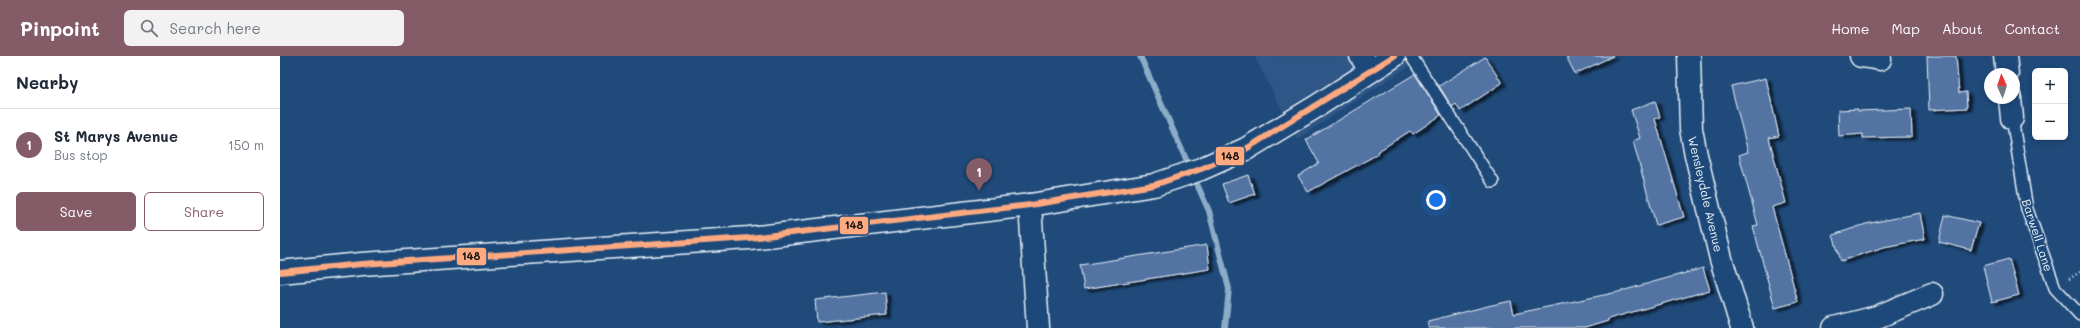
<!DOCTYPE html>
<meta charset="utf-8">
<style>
:root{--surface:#fff;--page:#f2f2f3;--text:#1f2937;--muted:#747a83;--line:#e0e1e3;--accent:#845c67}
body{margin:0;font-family:Mali,sans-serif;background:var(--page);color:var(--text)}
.controls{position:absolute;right:12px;top:12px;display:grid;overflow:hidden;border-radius:6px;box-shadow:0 2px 6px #0003}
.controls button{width:36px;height:36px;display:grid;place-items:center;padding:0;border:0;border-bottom:1px solid var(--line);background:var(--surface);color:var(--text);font:20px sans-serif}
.compass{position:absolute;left:1704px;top:12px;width:36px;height:36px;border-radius:50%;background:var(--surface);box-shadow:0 2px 6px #0003;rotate:357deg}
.you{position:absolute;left:1156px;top:144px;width:14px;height:14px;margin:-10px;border:3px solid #fff;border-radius:50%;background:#1a73e8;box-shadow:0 0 0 6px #1a73e833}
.badge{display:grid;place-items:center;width:26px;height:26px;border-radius:50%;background:var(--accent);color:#fff;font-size:13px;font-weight:700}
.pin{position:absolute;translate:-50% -33px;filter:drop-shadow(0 1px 2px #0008)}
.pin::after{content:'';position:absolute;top:21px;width:14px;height:12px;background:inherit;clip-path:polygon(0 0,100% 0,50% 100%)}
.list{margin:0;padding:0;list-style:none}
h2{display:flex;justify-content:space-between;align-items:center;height:52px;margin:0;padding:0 16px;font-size:17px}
h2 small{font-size:13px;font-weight:400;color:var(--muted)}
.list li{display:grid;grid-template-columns:26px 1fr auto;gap:12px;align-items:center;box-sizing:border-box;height:72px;padding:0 16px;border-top:1px solid var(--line)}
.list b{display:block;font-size:15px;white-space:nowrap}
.list p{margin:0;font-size:13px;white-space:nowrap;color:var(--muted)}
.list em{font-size:13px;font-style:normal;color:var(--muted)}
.actions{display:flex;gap:8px;padding:12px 16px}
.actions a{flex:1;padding:9px 0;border:1px solid var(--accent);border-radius:6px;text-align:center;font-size:14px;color:var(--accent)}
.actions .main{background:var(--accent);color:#fff}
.icon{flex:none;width:22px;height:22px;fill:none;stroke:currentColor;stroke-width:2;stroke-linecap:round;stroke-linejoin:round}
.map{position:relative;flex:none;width:1800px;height:272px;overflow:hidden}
header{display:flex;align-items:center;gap:24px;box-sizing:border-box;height:56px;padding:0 20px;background:var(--accent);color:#fff}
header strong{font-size:19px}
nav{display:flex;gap:22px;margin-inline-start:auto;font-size:14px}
.search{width:280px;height:36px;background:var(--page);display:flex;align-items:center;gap:10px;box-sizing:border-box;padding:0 14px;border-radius:6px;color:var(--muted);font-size:15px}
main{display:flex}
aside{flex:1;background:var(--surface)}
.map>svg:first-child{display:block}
</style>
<header>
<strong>Pinpoint</strong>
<div class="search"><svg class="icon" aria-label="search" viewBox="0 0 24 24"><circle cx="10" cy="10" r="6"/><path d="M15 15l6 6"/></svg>Search here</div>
<nav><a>Home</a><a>Map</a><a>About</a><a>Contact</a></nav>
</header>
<main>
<aside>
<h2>Nearby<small></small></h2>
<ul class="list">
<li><span class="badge">1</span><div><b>St Marys Avenue</b><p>Bus stop</p></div><em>150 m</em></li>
</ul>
<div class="actions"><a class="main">Save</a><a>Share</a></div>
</aside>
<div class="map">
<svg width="1800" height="272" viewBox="0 0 1800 272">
<defs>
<filter id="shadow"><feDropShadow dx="4.5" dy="2.5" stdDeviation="1" flood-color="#0009"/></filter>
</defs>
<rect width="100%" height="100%" fill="#1f4a7a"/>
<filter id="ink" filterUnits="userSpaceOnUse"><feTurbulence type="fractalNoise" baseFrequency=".025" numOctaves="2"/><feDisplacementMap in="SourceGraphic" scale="8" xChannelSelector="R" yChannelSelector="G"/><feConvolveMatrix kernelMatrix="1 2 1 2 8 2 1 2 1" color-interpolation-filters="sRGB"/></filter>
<g filter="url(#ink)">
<path fill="#2e5686" d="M974,0H1145L1017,83Z"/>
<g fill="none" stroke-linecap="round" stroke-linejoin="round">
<path stroke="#8cacc8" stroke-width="6" d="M860,0L929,155L949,233L945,272"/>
</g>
<g fill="#5273a3" stroke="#e8f1f8" filter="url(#shadow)">
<path d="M1286,0H1333L1295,18Z"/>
<path d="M1647,0H1676L1679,37L1686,36L1687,52L1649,54Z"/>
<path d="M1205,1L1222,27L1180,55L1176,48L1172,51L1159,30Z"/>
<path d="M1135,18L1161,59L1133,78L1130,75L1097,96L1098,98L1028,136L1018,120L1039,107L1026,84Z"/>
<path d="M1486,22L1499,80L1489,82L1506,147L1492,151L1518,246L1495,252L1473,170L1478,169L1459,99L1468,96L1451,30Z"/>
<path d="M1375,45L1380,61L1375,63L1404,161L1376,169L1353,85L1360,82L1351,54Z"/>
<path d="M1578,53V55L1631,53L1632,81L1583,82V78L1559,80L1558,54Z"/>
<path d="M968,119L975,138L949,147L942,128Z"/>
<path d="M1640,157L1645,183L1604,191L1561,205L1553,179L1586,168Z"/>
<path d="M1665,159L1699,167L1691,194L1659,186Z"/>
<path d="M927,189L930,213L804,233L800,209Z"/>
<path d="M1729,203L1739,239L1712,246L1703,210Z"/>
<path d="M1423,212L1430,234L1328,263V265L1305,272H1149L1148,265L1212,249L1231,245L1234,258L1338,236Z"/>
<path d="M605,236L607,259L537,266L535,244Z"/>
</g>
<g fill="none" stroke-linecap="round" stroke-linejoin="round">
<defs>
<g id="service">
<path d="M1131,0L1213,126"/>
<path d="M1732,62L1747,153L1775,232L1800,259"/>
</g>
<g id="minor">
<path d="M1081,0L1090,14"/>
<path d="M1409,0L1411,73L1416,99L1441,203L1462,272"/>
<path d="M1581,0L1600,3"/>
<path d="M1725,0L1727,18"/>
<path d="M1730,42L1732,62"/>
<path d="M750,149L758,272"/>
<path d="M1554,272L1597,261L1652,238"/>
</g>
<path id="tertiary" d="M0,216L82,208L469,182L750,149L874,129L921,113L966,93L1037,50L1114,0"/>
</defs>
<use href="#service" stroke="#e8f1f8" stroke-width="14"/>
<use href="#minor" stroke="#e8f1f8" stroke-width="25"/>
<use href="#tertiary" stroke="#e8f1f8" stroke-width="25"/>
<path stroke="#e8f1f8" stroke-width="2.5" stroke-dasharray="1 3" stroke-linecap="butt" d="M1789,223L1800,216"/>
<use href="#service" stroke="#1f4a7a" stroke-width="11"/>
<use href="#minor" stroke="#1f4a7a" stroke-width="22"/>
<use href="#tertiary" stroke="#1f4a7a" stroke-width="22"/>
<defs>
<path id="bus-1" d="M0,216L82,208L469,182L750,149L874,129L921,113L966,93L1114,0"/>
</defs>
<use href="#bus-1" stroke="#1f4a7a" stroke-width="9"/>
<use href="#bus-1" stroke="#ffa980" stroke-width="6"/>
</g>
</g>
<g text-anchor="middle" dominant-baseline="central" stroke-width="3" stroke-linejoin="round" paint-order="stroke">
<g font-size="12" fill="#e8f1f8" stroke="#1f4a7a">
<text transform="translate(1426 138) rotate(77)">Wensleydale Avenue</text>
<text transform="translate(1758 179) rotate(72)">Barwell Lane</text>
</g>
</g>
<g stroke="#1f4a7a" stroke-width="1.5">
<rect x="935" y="90" width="30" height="20" rx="4" fill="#ffa980"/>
<rect x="559" y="160" width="30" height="19" rx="4" fill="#ffa980"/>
<rect x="176" y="191" width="31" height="19" rx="4" fill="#ffa980"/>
</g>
<g font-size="11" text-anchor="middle" font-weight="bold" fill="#111">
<text x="950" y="104">148</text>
<text x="574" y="173">148</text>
<text x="191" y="204">148</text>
</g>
</svg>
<div class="controls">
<button>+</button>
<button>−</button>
</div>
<svg class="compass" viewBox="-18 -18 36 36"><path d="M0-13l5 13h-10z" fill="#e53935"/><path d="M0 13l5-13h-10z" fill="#747a83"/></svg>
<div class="you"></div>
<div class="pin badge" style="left:699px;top:135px">1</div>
</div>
</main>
